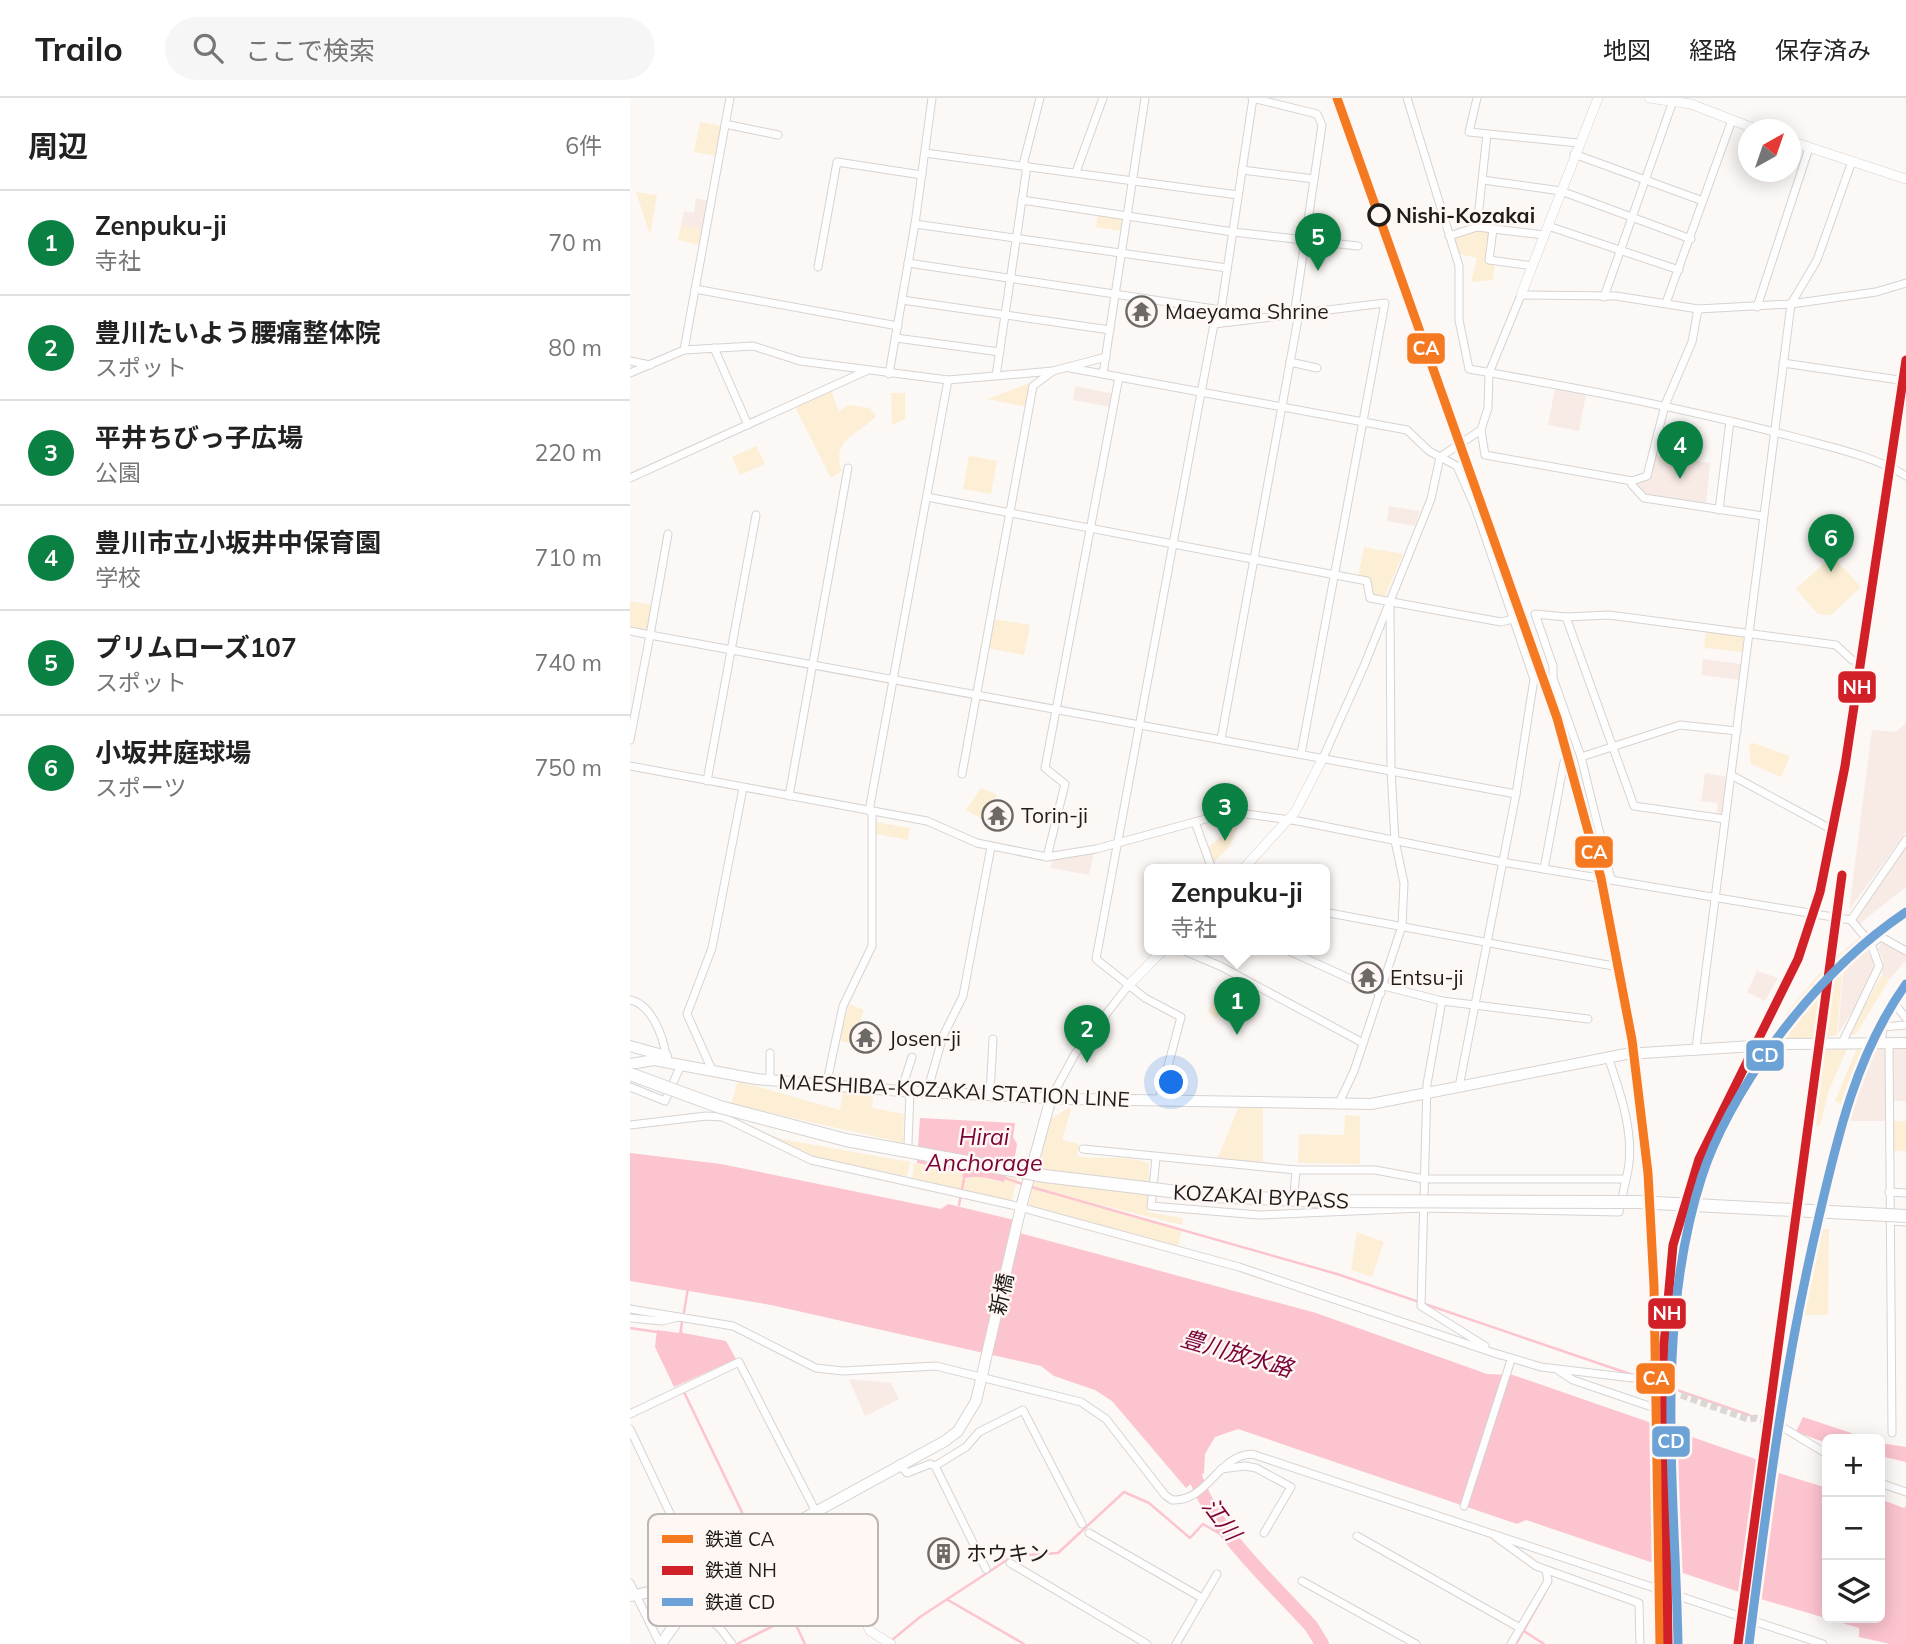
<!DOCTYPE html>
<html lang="ja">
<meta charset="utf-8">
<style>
:root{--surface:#fff;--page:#f6f6f6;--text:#222;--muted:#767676;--line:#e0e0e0;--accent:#0b8043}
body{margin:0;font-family:Mulish,"Noto Sans JP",sans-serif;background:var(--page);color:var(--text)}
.controls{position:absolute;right:21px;bottom:21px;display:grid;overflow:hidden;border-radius:10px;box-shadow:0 4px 18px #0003}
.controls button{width:63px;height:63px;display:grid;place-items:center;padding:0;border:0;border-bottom:2px solid var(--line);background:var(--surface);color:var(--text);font:35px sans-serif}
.compass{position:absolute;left:1108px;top:21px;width:63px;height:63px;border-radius:50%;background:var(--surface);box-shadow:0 4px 18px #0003;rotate:40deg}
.you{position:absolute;left:542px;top:985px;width:24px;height:24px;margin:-18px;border:5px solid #fff;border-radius:50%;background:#1a73e8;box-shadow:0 0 0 10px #1a73e833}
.badge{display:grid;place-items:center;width:46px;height:46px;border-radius:50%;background:var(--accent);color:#fff;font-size:23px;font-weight:700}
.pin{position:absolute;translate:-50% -58px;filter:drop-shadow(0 2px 4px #0008)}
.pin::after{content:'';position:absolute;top:37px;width:24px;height:21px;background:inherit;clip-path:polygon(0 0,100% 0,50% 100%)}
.popup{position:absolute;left:514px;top:766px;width:186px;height:91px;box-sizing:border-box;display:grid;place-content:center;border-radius:10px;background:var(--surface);filter:drop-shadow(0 2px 5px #0005);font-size:23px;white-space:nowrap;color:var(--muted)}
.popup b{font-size:26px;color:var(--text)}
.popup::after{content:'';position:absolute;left:50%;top:100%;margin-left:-14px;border:14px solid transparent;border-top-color:var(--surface)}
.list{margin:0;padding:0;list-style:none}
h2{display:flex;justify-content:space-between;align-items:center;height:91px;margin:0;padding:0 28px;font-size:30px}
h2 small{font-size:23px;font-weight:400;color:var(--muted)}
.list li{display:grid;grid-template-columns:46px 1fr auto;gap:21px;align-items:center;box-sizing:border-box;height:105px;padding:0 28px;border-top:2px solid var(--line)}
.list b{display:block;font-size:26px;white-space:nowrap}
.list p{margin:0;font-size:23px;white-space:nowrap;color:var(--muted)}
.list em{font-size:23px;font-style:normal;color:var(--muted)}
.icon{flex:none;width:38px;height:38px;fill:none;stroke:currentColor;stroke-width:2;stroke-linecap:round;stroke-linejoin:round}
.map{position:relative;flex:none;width:1276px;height:1546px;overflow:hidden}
header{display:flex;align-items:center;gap:42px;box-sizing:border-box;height:98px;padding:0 35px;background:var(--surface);border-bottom:2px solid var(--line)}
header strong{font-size:33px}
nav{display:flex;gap:38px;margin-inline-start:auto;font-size:24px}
.search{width:490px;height:63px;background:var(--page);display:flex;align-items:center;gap:18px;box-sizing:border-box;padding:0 24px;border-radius:38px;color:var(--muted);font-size:26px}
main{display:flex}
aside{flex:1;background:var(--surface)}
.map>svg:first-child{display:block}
</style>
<header>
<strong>Trailo</strong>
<div class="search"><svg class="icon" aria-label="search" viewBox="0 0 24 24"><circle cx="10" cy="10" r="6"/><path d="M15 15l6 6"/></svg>ここで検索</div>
<nav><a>地図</a><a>経路</a><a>保存済み</a></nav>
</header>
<main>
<aside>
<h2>周辺<small>6件</small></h2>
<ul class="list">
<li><span class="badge">1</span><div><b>Zenpuku-ji</b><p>寺社</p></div><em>70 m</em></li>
<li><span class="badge">2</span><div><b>豊川たいよう腰痛整体院</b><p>スポット</p></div><em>80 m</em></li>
<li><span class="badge">3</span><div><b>平井ちびっ子広場</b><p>公園</p></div><em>220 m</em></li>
<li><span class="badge">4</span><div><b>豊川市立小坂井中保育園</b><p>学校</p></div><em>710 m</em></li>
<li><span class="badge">5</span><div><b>プリムローズ107</b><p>スポット</p></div><em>740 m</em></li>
<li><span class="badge">6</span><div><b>小坂井庭球場</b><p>スポーツ</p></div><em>750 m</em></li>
</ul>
</aside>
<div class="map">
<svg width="1276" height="1546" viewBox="0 0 1276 1546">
<rect width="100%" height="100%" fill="#fcf8f6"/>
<g fill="#f8ebe5">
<path d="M66,100L79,103L74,132L51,128L54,113L64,115Z"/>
<path d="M445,288L484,296L481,309L443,302Z"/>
<path d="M925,290L956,296L949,333L918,327Z"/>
<path d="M1026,357L1080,365L1076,407L1016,398L1006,389L1007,383L1020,382Z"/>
<path d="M759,408L790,413L785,428L757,423Z"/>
<path d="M1073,561L1112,566L1110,582L1071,577Z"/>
<path d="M1276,625V734L1219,812L1242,632L1266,634Z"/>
<path d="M1075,675L1098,679L1093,719L1086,718L1088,705L1071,703Z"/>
<path d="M1276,747V789L1229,826L1226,816Z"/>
<path d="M464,754L459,777L421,770L422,762Z"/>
<path d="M1229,840L1243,861L1244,871L1236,891L1208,936L1215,851Z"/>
<path d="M1253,842L1276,856V862L1259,882L1252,877L1253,862L1248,851Z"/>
<path d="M1127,873L1148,880L1135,903L1117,894Z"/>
<path d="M1251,947L1256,953L1255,1023H1214L1242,950Z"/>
<path d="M1268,947H1276V1003H1262V954Z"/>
<path d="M219,1281L261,1285L269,1301L235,1318Z"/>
</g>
<g fill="#fdefd6">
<path d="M70,24L92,28L87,58L64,54Z"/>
<path d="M6,94L27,97L20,137Z"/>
<path d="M468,115L493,122L492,133L466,129Z"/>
<path d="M51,128L74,132L71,147L48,142Z"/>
<path d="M846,132L860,135L856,164L865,165L863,182L841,184L847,160L829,156L824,140Z"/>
<path d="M403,284L397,309L357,301Z"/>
<path d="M201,292L209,314L218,307L240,310L246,318C229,337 200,341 212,373L201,380L165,309Z"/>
<path d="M261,295H275V321L262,327Z"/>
<path d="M126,348L135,366L110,377L102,359Z"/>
<path d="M339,358L367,363L361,396L333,391Z"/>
<path d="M734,449L773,456L754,501L742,499L740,483L728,479Z"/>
<path d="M1202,458L1231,489L1201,517L1188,516L1166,491Z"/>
<path d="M0,503L23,507L17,535L0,532Z"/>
<path d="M363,521L400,527L394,557L357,550Z"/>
<path d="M1076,532L1115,537L1113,554L1074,550Z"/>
<path d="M1123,645L1160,658L1151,679L1121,666L1119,646Z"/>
<path d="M351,690L367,697L352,721L336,712Z"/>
<path d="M612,718L600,748L582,766L576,751L594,737V719Z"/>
<path d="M246,724L280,730L278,742L246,736Z"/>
<path d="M1214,852L1207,937L1193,940L1203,862Z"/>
<path d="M1194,870L1183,940L1141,942L1158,913Z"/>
<path d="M1252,877L1259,882L1226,936L1218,938Z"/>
<path d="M603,878L609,881L597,909L593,907L587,921L578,914L585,898L593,902Z"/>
<path d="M219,906L234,912L222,946L209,942Z"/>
<path d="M1194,948L1218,949L1199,992L1190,1028L1186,1027Z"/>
<path d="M1227,950H1238L1214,1008L1205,1003Z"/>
<path d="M108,983L210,1012L213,993L243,995L242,1010L274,1016L273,1045L101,1006Z"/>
<path d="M609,1008L633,1009V1064L587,1062Z"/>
<path d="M438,1010L441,1011L432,1042L449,1046L447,1058C472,1063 493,1056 519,1065L518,1114L553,1120L552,1127L410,1092L552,1131L548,1148L398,1108L421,1021Z"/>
<path d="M715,1017L730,1018V1066L668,1065L669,1036L714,1037Z"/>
<rect x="1262" y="1023" width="14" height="30"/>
<path d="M114,1026L151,1041L280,1064L277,1078L192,1062Z"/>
<path d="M284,1065L332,1074L336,1082L344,1077L374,1084L376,1076L388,1079L381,1104L282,1082Z"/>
<path d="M1191,1131H1199L1198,1217H1175Z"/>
<path d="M727,1134L754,1144L742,1179L721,1172Z"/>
</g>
<g fill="#fcc4cf">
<path d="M290,1020L385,1025L383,1039L387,1046L384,1064H380L374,1084C358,1080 346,1077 333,1081L332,1074L287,1065Z"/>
<path d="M0,1055L91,1066L311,1111L318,1106L384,1122L382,1133L686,1215L857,1276L883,1277L1137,1365L1142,1373L1197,1390V1520H1250V1401L1274,1410L1276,1408V1546H1260L1229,1539V1530L1124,1499L896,1422L887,1426L608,1331L585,1339L575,1356L574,1375L556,1390L482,1303L465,1292L424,1278L411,1268L141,1207L0,1183Z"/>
<path d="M50,1230L53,1235L96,1243L106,1261L44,1289L25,1249L27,1232L49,1235Z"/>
<path d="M1173,1319L1239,1341H1197V1345L1166,1334Z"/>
<path d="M1250,1345L1276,1349V1364L1250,1358Z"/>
</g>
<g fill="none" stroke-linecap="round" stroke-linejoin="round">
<g stroke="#fcc4cf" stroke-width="2.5">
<path d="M375,1080L395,1087"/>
<path d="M401,1089L707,1176L1003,1277"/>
<path d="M329,1107L334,1081"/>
<path d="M54,1214L58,1190"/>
<path d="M0,1230L27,1234"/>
<path d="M51,1232L52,1223"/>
<path d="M1012,1280L1119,1317"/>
<path d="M54,1294L121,1433"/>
<path d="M133,1457L175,1546"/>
<path d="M318,1502L394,1546"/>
<path d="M894,1533L914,1546"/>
<path d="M262,1542L290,1519L383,1458L428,1455L494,1394L519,1405L560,1440L573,1426L609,1447"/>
<path d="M107,1546L161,1519"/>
<path d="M886,1546L915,1495"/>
</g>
<path stroke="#fcc4cf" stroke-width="14" d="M561,1365C577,1429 638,1480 681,1528L692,1546"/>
<path stroke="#dbd7d5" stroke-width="7" stroke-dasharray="7 3.5" stroke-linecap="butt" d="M1051,1297L1118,1321L1126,1320L1149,1327"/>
<defs>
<g id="minor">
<path d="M777,0L829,168V222L839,271C947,290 1054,310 1160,338C1199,349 1242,357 1276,378"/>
<path d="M847,0L839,34L948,45"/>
<path d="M95,26L148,37"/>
<path d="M857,36L847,129L914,137"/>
<path d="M295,55L608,97"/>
<path d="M944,56L1073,103"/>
<path d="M393,67L410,0"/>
<path d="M612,72L684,81"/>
<path d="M446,74L473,0"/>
<path d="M853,82L931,93L1061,141"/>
<path d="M392,102L603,134L728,148"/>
<path d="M285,126L597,170"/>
<path d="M918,128L1049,172"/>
<path d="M863,131L859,162L903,168"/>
<path d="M819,138L847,129"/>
<path d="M278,165L591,212"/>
<path d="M188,169L207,64L292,77"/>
<path d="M65,191L268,228"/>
<path d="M974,199L1043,3"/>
<path d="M272,202L480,232"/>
<path d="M1036,205L1102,22"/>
<path d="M1127,209L1179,50"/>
<path d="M584,226L755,205L671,656"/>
<path d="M266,240L370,254"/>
<path d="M84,250L118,327"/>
<path d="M54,252L100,0"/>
<path d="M0,263L20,267"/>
<path d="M660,264L687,270"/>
<path d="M1153,265L1276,283"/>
<path d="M440,270L473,276"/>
<path d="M0,275L54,252L123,248L170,263L318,282L423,273L476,259"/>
<path d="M259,276L285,126L302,0"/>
<path d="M366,278L397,68"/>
<path d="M489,279L777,332L799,353L827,368L845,409L904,581L886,696L829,989"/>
<path d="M0,380L236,273"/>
<path d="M1002,383L1017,378L1035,307L1062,244L1068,211"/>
<path d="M297,399L737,483L740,500L871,524L883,521"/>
<path d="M1089,412L1100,323"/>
<path d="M1133,418L1014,400L1002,387V383L855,357L851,332L858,310L859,275L891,197L986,198L1068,211L1161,206L1246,194L1276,185"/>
<path d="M38,436L20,537L886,696"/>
<path d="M936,519L1004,708L1095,721"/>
<path d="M0,533L20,537L0,642"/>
<path d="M591,641L668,221L665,211L692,27L687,16L622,0"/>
<path d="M951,659L1050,627L1107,633"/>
<path d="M693,660L734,568L801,401L810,359L851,332"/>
<path d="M0,668L297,723L347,745L417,759L466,751L590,717L609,715L668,723L872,764L1221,822"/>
<path d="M332,676L403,288L423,273"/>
<path d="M1101,677L1199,730"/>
<path d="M77,683L126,417"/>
<path d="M159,698L218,370"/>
<path d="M239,713L318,282"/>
<path d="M565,724L582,771"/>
<path d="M417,759L435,686L415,670L489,279L473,276L515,0"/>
<path d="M914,771L934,664"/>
<path d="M981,781L951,659L923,580V568L905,516L936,519L979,517L1206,547L1222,562"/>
<path d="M694,814L983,868"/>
<path d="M1221,822L1276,742"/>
<path d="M1241,846L1251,839L1276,853"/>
<path d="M550,851L590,868L733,945"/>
<path d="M655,851L751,895"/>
<path d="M754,888L812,903L958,921"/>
<path d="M0,902C21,906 33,937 36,958"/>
<path d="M812,903L797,986L791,1208L855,1248"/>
<path d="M1263,904L1276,920"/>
<path d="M1253,929L1276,927"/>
<path d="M1212,945L1249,868L1241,846L1221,822"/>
<path d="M1251,945L1255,917L1276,885"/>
<path d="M1259,945L1262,1335"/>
<path d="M1066,950L1161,206L1187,162L1221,66"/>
<path d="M978,959C991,996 1007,1042 996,1081"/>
<path d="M82,972L57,916L82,850L113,690"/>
<path d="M140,983V955"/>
<path d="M196,988L213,908L242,848V713"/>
<path d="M0,989L35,1003L51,967"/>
<path d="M271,993L282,959"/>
<path d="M297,994L313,938L333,898L361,749"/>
<path d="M360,996L363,941"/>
<path d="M421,1000L445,956L498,888"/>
<path d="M529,1002L551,919L515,900L466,861L571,295L584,226L591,212L623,0"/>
<path d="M708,1007L724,973L772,828L774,785L765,743L761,672L760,504"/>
<path d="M0,1027L76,1018L93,1019L181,1062L382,1107L609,1169L870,1257"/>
<path d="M278,1046L280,993"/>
<path d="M453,1051L666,1072H745L794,1081H996L989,1114L793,1110L629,1117L521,1108L526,1060"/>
<path d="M1259,1094L1276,1095"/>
<path d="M664,1096L666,1072"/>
<path d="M1193,1104L1220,1000L1244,945"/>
<path d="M1261,1123L1276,1124"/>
<path d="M0,1211L103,1228L186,1270L213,1273L306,1268L451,1304L476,1321L535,1397L542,1402C578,1404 588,1357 622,1356L1193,1546"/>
<path d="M0,1220L32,1223L48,1219"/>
<path d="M868,1256L911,1269L1011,1281"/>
<path d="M929,1273L943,1282L1019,1308"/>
<path d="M0,1316L109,1264L185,1412"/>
<path d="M1149,1327L1197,1356"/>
<path d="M0,1331L65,1468"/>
<path d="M269,1366L277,1375L300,1366L305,1368L356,1471"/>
<path d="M305,1368L336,1349L349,1334L393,1312L452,1426"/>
<path d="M591,1371L615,1368L626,1370L661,1389L634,1435"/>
<path d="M1250,1385L1276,1394"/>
<path d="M834,1408L881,1262"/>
<path d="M459,1435L572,1500"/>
<path d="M727,1438L890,1530"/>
<path d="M866,1439L906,1468L1009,1505L1010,1546"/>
<path d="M380,1465L517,1546"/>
<path d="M672,1483L786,1546"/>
<path d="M0,1485L30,1546"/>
<path d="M29,1492L35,1483L58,1475L65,1468L78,1466L95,1452L118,1451"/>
<path d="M60,1505L90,1530L102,1546"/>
<path d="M546,1546L587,1476"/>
<path d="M881,1546L918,1483L916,1472"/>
</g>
<g id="tertiary">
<path d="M1019,0L1061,6L1128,32"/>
<path d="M1160,43L1276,81"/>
<path d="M891,197L968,0"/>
<path d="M613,771L665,714L693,660"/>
<path d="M498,888L534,851"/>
<path d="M185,1412L240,1533L261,1546"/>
</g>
<g id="secondary">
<path d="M0,948L36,958"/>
<path d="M0,966L24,962L126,981L271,993L438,1001L741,1006L996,956L1156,946L1276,945"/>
<path d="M0,1498L29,1492L60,1505"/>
<path d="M31,1546L60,1505L118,1451L315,1343L328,1333L346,1303L391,1109L421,1000"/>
</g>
</defs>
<use href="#minor" stroke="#d6d3d1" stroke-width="9"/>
<use href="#tertiary" stroke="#d6d3d1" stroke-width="10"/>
<use href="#secondary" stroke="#d6d3d1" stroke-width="12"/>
<use href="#minor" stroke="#fffefe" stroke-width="7"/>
<use href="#tertiary" stroke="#fffefe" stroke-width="9"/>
<use href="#secondary" stroke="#fffefe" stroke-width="10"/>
<defs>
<path id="trunk-bridge" d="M0,976L90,1009L216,1042L415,1078L581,1098L690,1103L1007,1104L1276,1118"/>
</defs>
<use href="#trunk-bridge" stroke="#d6d3d1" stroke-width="14" stroke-linecap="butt"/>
<use href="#trunk-bridge" stroke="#fffefe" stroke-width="12"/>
<defs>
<path id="rail-1" d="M707,0L927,620L971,780L1002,942L1018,1075L1024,1188L1030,1546"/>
<g id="rail-2">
<path d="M1038,1546L1034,1247L1043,1147L1069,1061L1168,861L1190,794L1215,668L1276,262"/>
<path d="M1108,1546L1212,777"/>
</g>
<g id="rail-3">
<path d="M1048,1546C1045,1392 1024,1226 1072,1078C1088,1029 1116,984 1145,943C1182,893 1224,849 1276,814"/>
<path d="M1119,1546C1137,1403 1155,1263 1188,1123C1207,1040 1226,956 1276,886"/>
</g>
</defs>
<use href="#rail-1" stroke="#fef7f4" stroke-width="14"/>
<use href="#rail-2" stroke="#fef7f4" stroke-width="14"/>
<use href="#rail-3" stroke="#fef7f4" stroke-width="14"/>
<use href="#rail-1" stroke="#f47921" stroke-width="9"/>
<use href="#rail-2" stroke="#d12027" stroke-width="9"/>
<use href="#rail-3" stroke="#6ca2d6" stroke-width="9"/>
</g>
<defs>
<symbol id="temple-ring" viewBox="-11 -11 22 22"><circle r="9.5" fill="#fef7f4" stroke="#6d6967" stroke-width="1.5"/><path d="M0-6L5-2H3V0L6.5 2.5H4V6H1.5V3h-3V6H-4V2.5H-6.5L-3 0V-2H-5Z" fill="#6d6967"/></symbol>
<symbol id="building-ring" viewBox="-11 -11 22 22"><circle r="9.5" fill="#fef7f4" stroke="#6d6967" stroke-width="1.5"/><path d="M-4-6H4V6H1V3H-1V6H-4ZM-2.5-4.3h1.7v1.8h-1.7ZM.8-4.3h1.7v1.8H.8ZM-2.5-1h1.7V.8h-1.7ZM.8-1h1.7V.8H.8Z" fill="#6d6967"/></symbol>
</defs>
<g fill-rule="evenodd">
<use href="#temple-ring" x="494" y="196" width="35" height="35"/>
<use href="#temple-ring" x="350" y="700" width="35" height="35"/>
<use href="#temple-ring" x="720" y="862" width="35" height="35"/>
<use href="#temple-ring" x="218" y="922" width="35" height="35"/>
<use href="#building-ring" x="296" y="1438" width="35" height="35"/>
</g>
<circle fill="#fef7f4" stroke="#201c1a" stroke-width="3.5" cx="749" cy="117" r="10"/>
<g text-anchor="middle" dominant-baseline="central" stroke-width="5" stroke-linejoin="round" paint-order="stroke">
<g font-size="21" font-weight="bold" fill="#201c1a" stroke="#fef7f4" text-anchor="start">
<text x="766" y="117">Nishi-Kozakai</text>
</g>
<g font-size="21" fill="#201c1a" stroke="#fef7f4" text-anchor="start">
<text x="535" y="213">Maeyama Shrine</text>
<text x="391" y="717">Torin-ji</text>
<text x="760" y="879">Entsu-ji</text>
<text x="259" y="940">Josen-ji</text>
<text x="336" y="1455">ホウキン</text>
</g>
<g font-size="21" fill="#201c1a" stroke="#fef7f4">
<text transform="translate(324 992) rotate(3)">MAESHIBA-KOZAKAI STATION LINE</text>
<text transform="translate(631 1098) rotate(3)">KOZAKAI BYPASS</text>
<text transform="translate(371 1196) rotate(-77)">新橋</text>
</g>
<g font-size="23" font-style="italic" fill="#7b0237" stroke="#fef7f4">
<text x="354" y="1038">Hirai<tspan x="354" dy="26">Anchorage</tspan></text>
<text transform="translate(607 1255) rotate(16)">豊川放水路</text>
<text transform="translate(592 1421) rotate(53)">江川</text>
</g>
</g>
<rect x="18" y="1416" width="230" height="112" rx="10" fill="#fef7f4" stroke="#bbb5b3" stroke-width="2"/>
<rect x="32" y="1437" width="31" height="8" fill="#f47921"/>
<rect x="32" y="1468" width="31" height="9" fill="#d12027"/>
<rect x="32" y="1500" width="31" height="8" fill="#6ca2d6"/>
<g font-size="19" fill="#201c1a">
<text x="75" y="1448">鉄道 CA</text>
<text x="75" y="1479">鉄道 NH</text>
<text x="75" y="1511">鉄道 CD</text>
</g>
<g stroke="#fef7f4" stroke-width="2.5">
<rect x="776" y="234" width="40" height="33" rx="7" fill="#f47921"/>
<rect x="1207" y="572" width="40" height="34" rx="7" fill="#d12027"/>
<rect x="944" y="737" width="40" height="34" rx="7" fill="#f47921"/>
<rect x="1115" y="941" width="40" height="33" rx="7" fill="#6ca2d6"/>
<rect x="1017" y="1199" width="40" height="33" rx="7" fill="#d12027"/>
<rect x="1005" y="1264" width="41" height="33" rx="7" fill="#f47921"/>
<rect x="1021" y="1327" width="40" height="33" rx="7" fill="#6ca2d6"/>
</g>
<g font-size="19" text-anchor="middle" font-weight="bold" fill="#fff">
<text x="796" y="257">CA</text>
<text x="1227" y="596">NH</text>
<text x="964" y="761">CA</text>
<text x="1135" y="964">CD</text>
<text x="1037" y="1222">NH</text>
<text x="1026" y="1287">CA</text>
<text x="1041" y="1350">CD</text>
</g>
</svg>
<div class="controls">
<button>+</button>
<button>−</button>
<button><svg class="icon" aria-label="layers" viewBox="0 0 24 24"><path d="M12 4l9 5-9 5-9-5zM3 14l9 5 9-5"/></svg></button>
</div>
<svg class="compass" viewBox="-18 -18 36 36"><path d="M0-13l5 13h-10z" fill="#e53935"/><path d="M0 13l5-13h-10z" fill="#767676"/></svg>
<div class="you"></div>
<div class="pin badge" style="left:607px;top:937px">1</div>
<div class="popup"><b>Zenpuku-ji</b>寺社</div>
<div class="pin badge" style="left:457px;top:965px">2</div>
<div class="pin badge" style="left:595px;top:743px">3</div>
<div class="pin badge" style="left:1050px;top:381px">4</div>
<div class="pin badge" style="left:688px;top:173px">5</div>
<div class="pin badge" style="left:1201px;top:474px">6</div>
</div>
</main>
